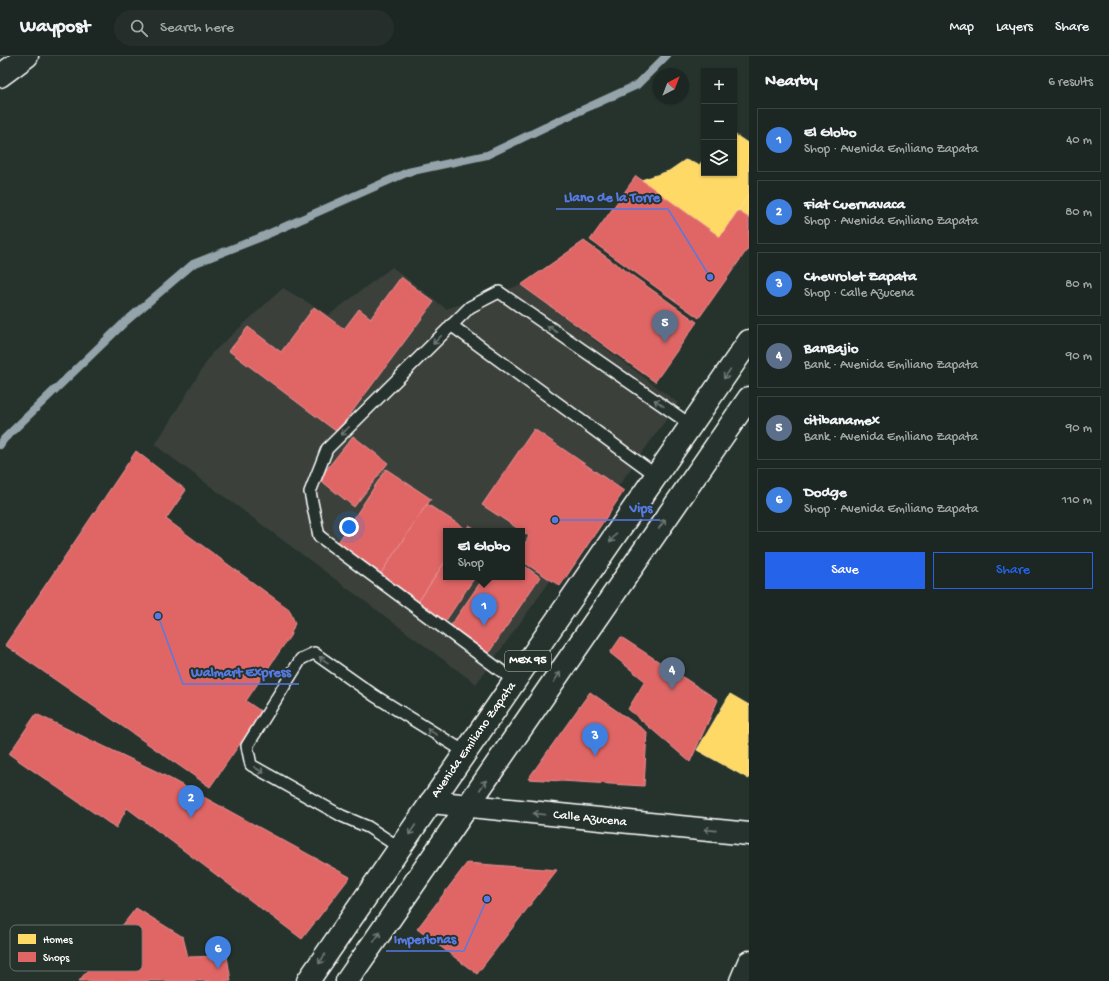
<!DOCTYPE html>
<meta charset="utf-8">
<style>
:root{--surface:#1c2622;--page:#252e2a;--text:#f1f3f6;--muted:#a0a5a5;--line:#3a4340;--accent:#2563eb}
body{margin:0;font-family:"Gochi Hand",sans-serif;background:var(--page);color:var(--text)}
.controls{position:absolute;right:12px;top:12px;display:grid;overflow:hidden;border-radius:0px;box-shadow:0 1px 3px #0004}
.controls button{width:36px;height:36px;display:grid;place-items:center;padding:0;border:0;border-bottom:1px solid var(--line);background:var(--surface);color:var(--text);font:20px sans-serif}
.compass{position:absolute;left:653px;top:12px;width:36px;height:36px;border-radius:50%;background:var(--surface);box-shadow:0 1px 3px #0004;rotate:42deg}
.you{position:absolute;left:349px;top:471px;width:14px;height:14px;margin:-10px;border:3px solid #fff;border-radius:50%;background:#1a73e8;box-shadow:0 0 0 6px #1a73e833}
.badge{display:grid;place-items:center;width:26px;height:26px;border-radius:50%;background:var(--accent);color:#fff;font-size:13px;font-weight:700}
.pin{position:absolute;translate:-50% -33px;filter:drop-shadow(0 1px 2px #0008)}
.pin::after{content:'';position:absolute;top:21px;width:14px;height:12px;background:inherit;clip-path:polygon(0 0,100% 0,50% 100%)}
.popup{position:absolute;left:443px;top:472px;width:82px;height:52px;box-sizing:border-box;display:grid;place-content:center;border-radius:0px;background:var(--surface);filter:drop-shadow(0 1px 3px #0005);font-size:13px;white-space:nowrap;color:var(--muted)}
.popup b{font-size:15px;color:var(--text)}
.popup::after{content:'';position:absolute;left:50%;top:100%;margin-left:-8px;border:8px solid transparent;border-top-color:var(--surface)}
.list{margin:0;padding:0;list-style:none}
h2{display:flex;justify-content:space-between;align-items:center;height:52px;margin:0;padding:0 16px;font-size:17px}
h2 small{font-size:13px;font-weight:400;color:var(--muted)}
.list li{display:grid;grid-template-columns:26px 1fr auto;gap:12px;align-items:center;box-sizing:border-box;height:64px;margin:0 8px 8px;padding:0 8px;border:1px solid var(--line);border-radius:0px}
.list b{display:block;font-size:15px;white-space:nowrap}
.list p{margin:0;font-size:13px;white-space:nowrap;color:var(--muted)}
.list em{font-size:13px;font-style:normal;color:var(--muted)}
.actions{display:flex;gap:8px;padding:12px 16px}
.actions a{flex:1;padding:9px 0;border:1px solid var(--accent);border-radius:0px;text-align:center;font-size:14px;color:var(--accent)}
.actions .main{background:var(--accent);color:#fff}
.icon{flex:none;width:22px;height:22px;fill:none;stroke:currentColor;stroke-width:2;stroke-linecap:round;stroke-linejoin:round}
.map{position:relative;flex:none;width:749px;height:925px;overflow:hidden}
header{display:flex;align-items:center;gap:24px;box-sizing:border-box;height:56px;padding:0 20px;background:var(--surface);border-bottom:1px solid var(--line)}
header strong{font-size:19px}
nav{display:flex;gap:22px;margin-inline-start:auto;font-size:14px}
.search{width:280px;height:36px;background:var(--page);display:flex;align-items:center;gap:10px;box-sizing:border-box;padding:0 14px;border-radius:22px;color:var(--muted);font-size:15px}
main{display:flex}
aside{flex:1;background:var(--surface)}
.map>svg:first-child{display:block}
</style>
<header>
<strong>Waypost</strong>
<div class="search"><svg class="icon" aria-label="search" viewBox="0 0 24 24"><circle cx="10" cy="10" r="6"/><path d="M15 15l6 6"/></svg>Search here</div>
<nav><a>Map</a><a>Layers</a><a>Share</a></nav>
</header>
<main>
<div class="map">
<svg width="749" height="925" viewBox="0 0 749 925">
<rect width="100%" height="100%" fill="#26332d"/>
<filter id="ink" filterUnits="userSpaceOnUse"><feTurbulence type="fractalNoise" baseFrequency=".025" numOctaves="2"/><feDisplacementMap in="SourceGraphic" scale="8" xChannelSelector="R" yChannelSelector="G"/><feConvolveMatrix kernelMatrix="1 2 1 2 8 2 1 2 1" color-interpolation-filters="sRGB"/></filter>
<g filter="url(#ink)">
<path fill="#3a403a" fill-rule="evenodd" d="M392,211L446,253L521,229L678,347L476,628L155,389L212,297L283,232L329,259ZM446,475H522V521H446Z"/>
<g fill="#ffd966" stroke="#ffe494">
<path d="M734,78L749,88V138L720,181L641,124L669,115L685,104L699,109L704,103V117H734Z"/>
<path d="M749,138V162L738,155Z"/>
<path d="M730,638L749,649V723L697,694Z"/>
</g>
<g fill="#e06666" stroke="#e99494">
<path d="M636,120L720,181L738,155L749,162V191L699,262L590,184Z"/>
<path d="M584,185L697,266L655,326L521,229Z"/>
<path d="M401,221L434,246L337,376L229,295L248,271L281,296L314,251L344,273L359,253L371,262Z"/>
<path d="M534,373L624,435L560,530L522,505V493L529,480L482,449Z"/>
<path d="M353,380L388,407L354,451L319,423Z"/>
<path d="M136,395L186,434L166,463L289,553L295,567L290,580L246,645L262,656L210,731L5,589Z"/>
<path d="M386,413L431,443L381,517L337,488Z"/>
<path d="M427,448L466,473L465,475H446V504L417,548L381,517Z"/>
<path d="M469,469L479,475H465Z"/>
<path d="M446,504V521H475L445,566L417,548Z"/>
<path d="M522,508L540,521L488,598L449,572L484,521H522Z"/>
<path d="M621,581L718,644L690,706L628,653L645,625L610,597Z"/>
<path d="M590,636L647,676L644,730L528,723Z"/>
<path d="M36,658L158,716L350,821L302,883L127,752L116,772L9,698Z"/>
<path d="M467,807L557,814L477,918L417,873Z"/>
<path d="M136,852L183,881L188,901L227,900L231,925H79Z"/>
</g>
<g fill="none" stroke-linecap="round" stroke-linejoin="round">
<path stroke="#94a4aa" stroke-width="8" d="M0,389L4,383L124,267L193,208L259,182L408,116L487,99L560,64L637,29L666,0"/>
<defs>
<g id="lane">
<path d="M451,269L657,420"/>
<path d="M515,625L319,480L310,436L327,393L470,251L499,236L691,369"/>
<path d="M400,792L368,771L342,760L251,709L247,690L301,603L314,597L375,640L465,696"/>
</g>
<g id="street">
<path d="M0,20L27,0"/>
<path d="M431,746L749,778"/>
<path d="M741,925L749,906"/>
</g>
<g id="primary">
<path d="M308,925L749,285"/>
<path d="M347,925L749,342"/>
</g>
</defs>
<use href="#lane" stroke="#fff" stroke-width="14"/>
<use href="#street" stroke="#fff" stroke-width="25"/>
<use href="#primary" stroke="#fff" stroke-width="25"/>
<use href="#lane" stroke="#26332d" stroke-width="11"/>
<use href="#street" stroke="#26332d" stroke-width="22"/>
<use href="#primary" stroke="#26332d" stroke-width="22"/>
</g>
<defs><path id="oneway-shaft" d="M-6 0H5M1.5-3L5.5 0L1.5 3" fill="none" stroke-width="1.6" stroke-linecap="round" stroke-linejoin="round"/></defs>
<g stroke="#727a76">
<use href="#oneway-shaft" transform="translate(552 273) rotate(-145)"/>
<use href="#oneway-shaft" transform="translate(437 284) rotate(135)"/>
<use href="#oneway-shaft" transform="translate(727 318) rotate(125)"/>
<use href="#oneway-shaft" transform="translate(659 347) rotate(-145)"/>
<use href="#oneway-shaft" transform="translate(345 375) rotate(135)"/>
<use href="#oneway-shaft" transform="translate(662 468) rotate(-56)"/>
<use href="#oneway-shaft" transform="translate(613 482) rotate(125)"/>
<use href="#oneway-shaft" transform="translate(324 604) rotate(-145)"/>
<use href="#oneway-shaft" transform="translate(557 621) rotate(-56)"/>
<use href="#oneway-shaft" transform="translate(432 676) rotate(-148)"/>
<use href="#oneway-shaft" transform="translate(259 714) rotate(30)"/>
<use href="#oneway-shaft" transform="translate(483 729) rotate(-56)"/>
<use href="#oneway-shaft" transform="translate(539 758) rotate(-174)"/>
<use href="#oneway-shaft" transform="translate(412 774) rotate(124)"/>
<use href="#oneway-shaft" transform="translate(710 774) rotate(-174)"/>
<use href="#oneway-shaft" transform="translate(377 881) rotate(-56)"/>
<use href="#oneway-shaft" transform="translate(322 903) rotate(124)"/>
</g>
</g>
<g text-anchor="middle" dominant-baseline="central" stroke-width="4" stroke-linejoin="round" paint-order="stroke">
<rect fill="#26332d" stroke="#bec2c0" stroke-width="1" x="505" y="595" width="46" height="20" rx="3"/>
<g font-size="12" font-weight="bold" fill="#fff">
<text x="528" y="605">MEX 95</text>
</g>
<g font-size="13" fill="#fff" stroke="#26332d">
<text transform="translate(474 684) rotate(-55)">Avenida Emiliano Zapata</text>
<text transform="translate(590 763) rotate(6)">Calle Azucena</text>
</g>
</g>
<rect x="10" y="869" width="132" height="46" rx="6" fill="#26332d" stroke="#67706c" stroke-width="1"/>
<rect x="18" y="878" width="18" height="10" fill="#ffd966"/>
<rect x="18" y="896" width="18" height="10" fill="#e06666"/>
<g font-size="11" fill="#fff">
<text x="43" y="887">Homes</text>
<text x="43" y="905">Shops</text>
</g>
<path fill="none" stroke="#567ae2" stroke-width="1.5" d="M710 221L668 153H556M555 464L621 464H660M158 560L183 628H299M487 843L464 895H386"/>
<g fill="#567ae2" stroke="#26332d" stroke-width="1.5">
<circle cx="710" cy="221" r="4"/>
<circle cx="555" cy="464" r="4"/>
<circle cx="158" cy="560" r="4"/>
<circle cx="487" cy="843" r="4"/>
</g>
<g font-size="14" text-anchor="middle" font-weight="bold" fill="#567ae2" stroke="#26332d" stroke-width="4" stroke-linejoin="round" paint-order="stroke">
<text x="612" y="145">Llano de la Torre</text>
<text x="641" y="456">Vips</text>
<text x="241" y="620">Walmart Express</text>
<text x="425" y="887">Imperlonas</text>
</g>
</svg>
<div class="controls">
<button>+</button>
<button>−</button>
<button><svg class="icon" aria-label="layers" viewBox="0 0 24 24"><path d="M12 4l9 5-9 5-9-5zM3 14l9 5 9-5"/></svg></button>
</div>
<svg class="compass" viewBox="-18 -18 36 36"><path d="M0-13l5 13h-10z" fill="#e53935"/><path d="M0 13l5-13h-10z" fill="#a0a5a5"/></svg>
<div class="you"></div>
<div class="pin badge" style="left:484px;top:570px;background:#3f7fe0">1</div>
<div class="popup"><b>El Globo</b>Shop</div>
<div class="pin badge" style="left:191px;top:762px;background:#3f7fe0">2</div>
<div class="pin badge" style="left:595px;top:700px;background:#3f7fe0">3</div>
<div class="pin badge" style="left:672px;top:634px;background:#5c6f8a">4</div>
<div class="pin badge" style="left:665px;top:287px;background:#5c6f8a">5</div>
<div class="pin badge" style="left:218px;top:913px;background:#3f7fe0">6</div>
</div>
<aside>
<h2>Nearby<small>6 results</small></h2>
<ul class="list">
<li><span class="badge" style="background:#3f7fe0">1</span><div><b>El Globo</b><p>Shop · Avenida Emiliano Zapata</p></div><em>40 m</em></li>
<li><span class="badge" style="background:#3f7fe0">2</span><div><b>Fiat Cuernavaca</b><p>Shop · Avenida Emiliano Zapata</p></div><em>80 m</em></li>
<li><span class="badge" style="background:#3f7fe0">3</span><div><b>Chevrolet Zapata</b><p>Shop · Calle Azucena</p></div><em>80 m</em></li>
<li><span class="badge" style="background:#5c6f8a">4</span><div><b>BanBajio</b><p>Bank · Avenida Emiliano Zapata</p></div><em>90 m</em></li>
<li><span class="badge" style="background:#5c6f8a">5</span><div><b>citibanamex</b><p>Bank · Avenida Emiliano Zapata</p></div><em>90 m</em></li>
<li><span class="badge" style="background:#3f7fe0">6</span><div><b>Dodge</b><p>Shop · Avenida Emiliano Zapata</p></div><em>110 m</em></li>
</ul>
<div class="actions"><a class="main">Save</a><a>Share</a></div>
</aside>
</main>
